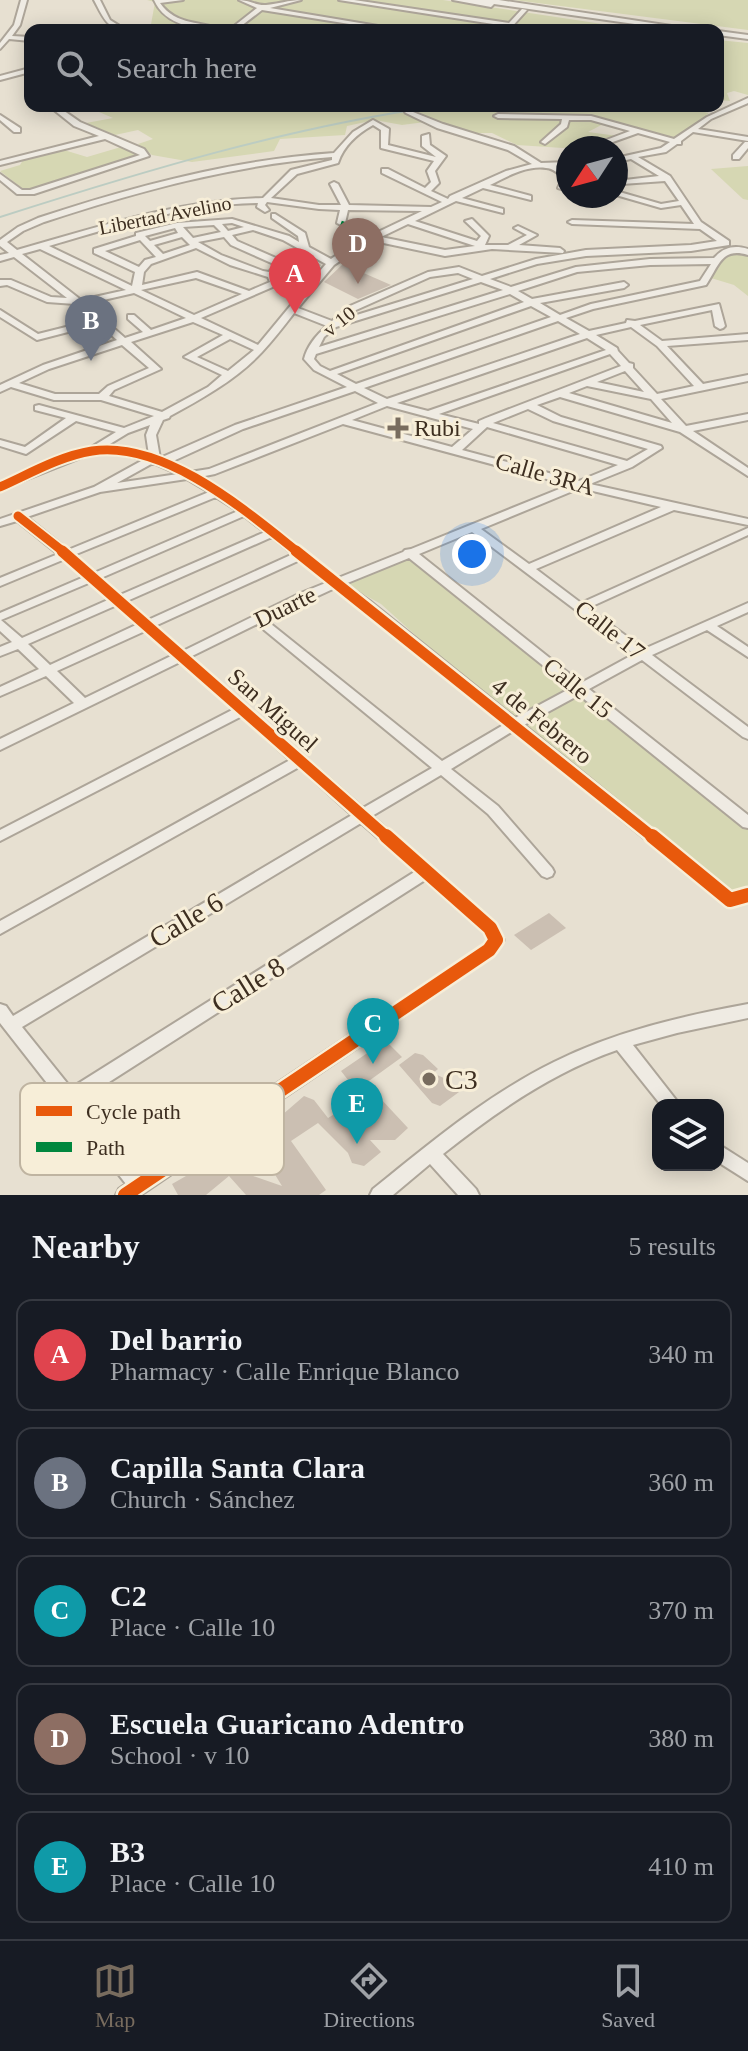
<!DOCTYPE html>
<meta charset="utf-8">
<style>
:root{--surface:#171b24;--page:#20242c;--text:#f1f3f6;--muted:#9ea1a6;--line:#363941;--accent:#786c5e}
body{margin:0;font-family:"Times New Roman",serif;background:var(--page);color:var(--text)}
.controls{position:absolute;right:24px;bottom:24px;display:grid;overflow:hidden;border-radius:16px;box-shadow:0 4px 20px #0003}
.controls button{width:72px;height:72px;display:grid;place-items:center;padding:0;border:0;border-bottom:2px solid var(--line);background:var(--surface);color:var(--text);font:40px sans-serif}
.compass{position:absolute;left:556px;top:136px;width:72px;height:72px;border-radius:50%;background:var(--surface);box-shadow:0 4px 20px #0003;rotate:234deg}
.you{position:absolute;left:472px;top:554px;width:28px;height:28px;margin:-20px;border:6px solid #fff;border-radius:50%;background:#1a73e8;box-shadow:0 0 0 12px #1a73e833}
.badge{display:grid;place-items:center;width:52px;height:52px;border-radius:50%;background:var(--accent);color:#fff;font-size:26px;font-weight:700}
.pin{position:absolute;translate:-50% -66px;filter:drop-shadow(0 2px 4px #0008)}
.pin::after{content:'';position:absolute;top:42px;width:28px;height:24px;background:inherit;clip-path:polygon(0 0,100% 0,50% 100%)}
.list{margin:0;padding:0;list-style:none}
h2{display:flex;justify-content:space-between;align-items:center;height:104px;margin:0;padding:0 32px;font-size:34px}
h2 small{font-size:26px;font-weight:400;color:var(--muted)}
.list li{display:grid;grid-template-columns:52px 1fr auto;gap:24px;align-items:center;box-sizing:border-box;height:112px;margin:0 16px 16px;padding:0 16px;border:2px solid var(--line);border-radius:16px}
.list b{display:block;font-size:30px;white-space:nowrap}
.list p{margin:0;font-size:26px;white-space:nowrap;color:var(--muted)}
.list em{font-size:26px;font-style:normal;color:var(--muted)}
.icon{flex:none;width:44px;height:44px;fill:none;stroke:currentColor;stroke-width:2;stroke-linecap:round;stroke-linejoin:round}
.map{position:relative;flex:none;width:748px;height:1195px;overflow:hidden}
.search{position:absolute;background:var(--surface);box-shadow:0 4px 20px #0003;left:24px;right:24px;top:24px;height:88px;display:flex;align-items:center;gap:20px;box-sizing:border-box;padding:0 28px;border-radius:16px;color:var(--muted);font-size:30px}
.sheet{height:744px;background:var(--surface)}
nav{display:flex;justify-content:space-around;align-items:center;box-sizing:border-box;height:112px;border-top:2px solid var(--line);background:var(--surface);font-size:22px;color:var(--muted)}
nav a{display:grid;justify-items:center;gap:4px}
nav .on{color:var(--accent)}
.map>svg:first-child{display:block}
</style>
<div class="map">
<svg width="748" height="1195" viewBox="0 0 748 1195">
<rect width="100%" height="100%" fill="#e7e0d1"/>
<g fill="#d6d7b3">
<path d="M147,0H443L642,30H150L155,2Z"/>
<path d="M514,0H748V30Z"/>
<path d="M718,40L748,43V95L734,91L727,93L730,101L718,100Z"/>
<path d="M85,106H676L709,113L677,138L609,121L588,132L625,137L563,148L517,145L492,133H461L444,124L425,122L402,125L375,120L347,126L345,135L280,139L274,151L192,162L152,155L138,144L153,139L138,130L115,135L86,123L113,118Z"/>
<path d="M121,147L138,152L141,156L33,190L23,189L0,171L20,165L23,160L64,150L87,157Z"/>
<path d="M748,166V200L743,199L711,169Z"/>
<path d="M748,252V296L734,285L711,278L723,254Z"/>
<path d="M407,559L425,566L574,685L511,722L381,604L345,584Z"/>
<path d="M578,689L748,823V893L723,894L517,723Z"/>
</g>
<g fill="none" stroke-linecap="round" stroke-linejoin="round">
<path stroke="#bcccc2" stroke-width="2" d="M0,217C144,171 289,127 439,106"/>
</g>
<g fill="#cbbfb2">
<path d="M306,256L321,265L313,274L288,267Z"/>
<path d="M343,264L391,285L358,299L324,282Z"/>
<path d="M549,913L566,928L531,950L514,935Z"/>
<path d="M382,1043H388L402,1057L366,1083L408,1128L395,1140H370L381,1152L364,1166L352,1163L348,1153L318,1123L291,1141L326,1190L319,1195H246L229,1176L206,1195H178L172,1184L207,1164L218,1152H227L236,1170L282,1186L266,1160L278,1152L259,1127L272,1119L274,1122L304,1096L314,1100L328,1118L349,1105L359,1094L341,1071Z"/>
<path d="M415,1053L423,1055L438,1069L433,1073L448,1080L459,1092L440,1106L432,1103L399,1065Z"/>
</g>
<g fill="none" stroke-linecap="round" stroke-linejoin="round">
<defs>
<g id="minor">
<path d="M21,0H27L20,25L12,36L30,37V41L9,39L0,49V43L14,25Z"/>
<path d="M94,0H100L110,20L126,30C107,30 102,15 94,0Z"/>
<path d="M154,0H183L160,3C176,26 202,21 224,30C198,30 165,26 154,0Z"/>
<path d="M239,0C249,0 257,6 266,5C278,4 289,0 301,0L270,8L402,30H387L262,10L236,30H229L257,8Z"/>
<path d="M339,0H354L509,23L522,9L527,10L509,30H503L506,26Z"/>
<path d="M30,68V72L0,80V76Z"/>
<path d="M748,98V103L711,119L698,129L748,137V141L693,132L681,141V144H677L666,152L638,157L670,176L701,222L729,241V245L691,251L586,256L537,264L490,279L511,287L576,267L650,259L714,258C724,247 734,245 748,249V255C721,247 719,266 706,285L593,309L566,318L589,331L626,323L627,320L635,321L719,304L725,326L723,328L720,329L715,326L712,310L640,325L662,341L748,334V340L667,346L703,384L748,375V381L661,399L686,426L748,414V420L693,431L748,468V476L680,432L560,397L537,405L561,417L661,446L662,448L632,467L590,484L748,519V525L674,510L536,569L581,603L748,528V535L588,608L644,649L748,603V612L717,626L748,647V657L707,630L652,655L748,727V739L743,737L642,660L589,689L748,815V828L743,827L579,695L524,725L732,894L748,889V901L730,906L725,904L513,731L451,769L498,806L552,868L554,872L552,876L547,878L542,876L488,814L441,775L372,816L495,924L504,940L495,954L145,1192L140,1195H116L119,1189L126,1184L0,1023V1004L6,1006L13,1016L352,815L299,767L0,934V921L290,760L242,716L0,841V830L234,709L180,662L0,750V739L74,703L46,676L0,696V687L39,669L18,649L0,656V647L12,642L0,631V613L84,577L65,559L0,586V578L58,554L17,521L0,526V519L94,487L143,460C126,454 106,452 88,455L0,490V483L58,458L90,448L116,432L76,421L26,454L0,446V440L25,447L66,418L35,410V406L39,405L124,428L154,416L101,400H54L11,387L0,392V385L43,365L117,340L99,324L37,340L0,317V310L38,334L94,320L75,304L47,302L7,285L0,286V280H11L51,297L67,298L14,257L0,261V255L9,253L0,246V240L18,227L38,218C135,186 233,160 334,153L353,132L373,120L389,129L388,145L436,157L422,146V136L429,134L430,145L446,156L435,171L439,183L431,191L448,199L450,196L506,171L532,164L508,150L437,128L406,113L405,112L408,110L443,124L514,146L541,163L568,162V166L558,167L568,173V183L565,190L558,188L563,177C558,173 552,168 546,168C527,165 506,177 490,185L531,196V200L483,188L462,198L503,209V213L456,201L415,221L477,241L481,236L465,221L472,219L489,236L485,245H508L527,235L514,228L518,226L537,235L519,245L560,248L564,251L563,253L492,249L445,256L374,241L359,248L334,265L298,308L332,321L350,306L428,272L459,267L482,276L536,259L586,250L691,245L717,241L700,229L572,224L568,222L572,220L694,224L681,205L661,208L616,195V191L661,204L679,201L665,181L622,184L621,182L625,180L659,176L631,159L616,162V158L661,148L670,142L638,133L596,148H585L630,131L591,120H569L567,127L545,144L541,142L561,124L562,119L498,118L494,116L498,114L591,116L674,139L707,117ZM373,125L381,130V148L434,161L427,171L431,182L425,188L388,169H382V173L442,202L431,207L349,205L338,184L334,182L330,184L341,205H319L271,198L297,174L338,163C344,145 357,134 373,125ZM332,157V160L291,170L263,198C178,200 98,227 17,250L7,242L23,231L44,222C138,191 234,165 332,157ZM267,202L319,209L340,210L337,223L341,225L345,223L348,210L422,211L353,244L331,259L309,247L305,233L275,214H272V218L298,236L299,242L289,236L232,219L177,223L136,233V236L94,249V253L135,272L132,286L49,246C117,226 186,204 258,203L257,207L265,212L269,210L265,205ZM232,223L244,227L228,231L222,224ZM408,224L475,246L445,250L381,237ZM214,225L221,232L193,238L183,227ZM175,228L178,233L150,241L145,236ZM253,230L283,240L326,264L300,294L279,281L276,275L285,266V262L237,241L232,235ZM182,237L190,245L163,254L154,245ZM224,237L231,245L276,265L269,272L263,271L221,255L198,242ZM140,240L156,257L145,260L139,267L105,251ZM196,248L230,265L268,277L270,282L249,291L197,272L142,285L144,272L151,264ZM40,249L126,290L81,300L22,254ZM711,264L700,281L591,304L560,315L540,303L624,288L628,285L624,282L532,299L518,291L577,272L650,265ZM458,273L473,279L347,318L356,310L430,277ZM196,278L242,294L194,315L141,290ZM481,282L503,290L319,347L324,337L336,327ZM275,286L296,299L258,345L201,318ZM134,293L186,318L151,330L134,315H128V319L143,332L125,338L86,304ZM510,294L524,302L330,371L320,366L314,359L316,354ZM531,306L551,317L356,384L337,374ZM294,313L327,326C316,335 307,347 304,359L314,370L347,387L235,425L160,458L156,435L163,420L169,418L170,416C203,398 237,379 262,352C273,340 284,326 294,313ZM558,321L580,334L387,399L364,388ZM193,322L223,335L184,357L222,375L208,387L162,412L109,396L114,390L161,369L131,342ZM631,327L657,346L694,386L657,394L633,368V364L629,363L618,351L617,348L596,335ZM587,338L606,350L428,411L397,403ZM230,339L254,350L228,371L197,357ZM122,345L149,368L108,386L99,394H55L19,383L49,369ZM610,354L621,366L486,418L479,421V424L439,414ZM625,371L644,392L597,382ZM587,386L651,399L672,423L569,393ZM355,391L378,403L209,469L190,472L171,462L243,429ZM387,406L473,429L452,447L352,420ZM528,409L553,421L648,449L627,461L493,423ZM343,424L569,485L411,549L405,550L403,552L338,578L242,504L200,477L215,474ZM150,425L146,435L149,455L132,449L105,447L128,433ZM487,427L618,465L579,481L462,450ZM153,463L178,474L117,483ZM187,479L209,492L68,550L27,517L100,492ZM580,488L661,507L529,564L481,529ZM216,497L238,511L94,573L74,555ZM244,516L265,532L120,595L101,578ZM472,532L634,654L581,683L419,554ZM272,537L293,554L148,620L127,601ZM409,558L571,688L515,718L371,602L345,584ZM300,560L328,582L301,593L183,651L155,626ZM91,582L110,599L22,638L1,620ZM335,588L363,608L505,724L442,761L266,620ZM117,605L138,624L50,665L28,644ZM257,624L432,768L363,808L190,657ZM145,631L173,655L85,698L57,671ZM361,823L416,871L71,1088L22,1027ZM425,880L484,932L488,939L483,946L141,1174L81,1100Z"/>
<path d="M49,106H57L80,122L144,149L149,156L34,194H17L0,180V174L22,190H30L140,155L105,139L0,165V161L99,136L74,126Z"/>
<path d="M0,115L20,128V132H14L0,120Z"/>
<path d="M745,142H748V148L739,159H733V155Z"/>
<path d="M748,1004V1018L677,1033L633,1045L680,1105H661L617,1050C553,1072 496,1112 443,1154L476,1189L479,1195H458L430,1164L393,1195H370L373,1189C430,1143 487,1095 554,1062C614,1032 682,1016 748,1004Z"/>
<path d="M718,1144L748,1163V1181L718,1162Z"/>
</g>
<g id="tertiary">
<path d="M453,0H499L698,30H677L494,4L491,7Z"/>
<path d="M718,31L748,35V39L718,35Z"/>
</g>
</defs>
<use href="#minor" stroke="#ada599" stroke-width="4"/>
<use href="#tertiary" stroke="#ada599" stroke-width="4"/>
<use href="#minor" fill="#efebe3" fill-rule="evenodd"/>
<use href="#tertiary" fill="#efebe3" fill-rule="evenodd"/>
<path stroke="#00873e" stroke-width="5" stroke-dasharray="11 5" stroke-linecap="butt" d="M341,223L352,227L351,236"/>
<defs>
<g id="cycleway-far2">
<path d="M0,487C29,474 60,456 92,451C164,440 246,511 299,553"/>
<path d="M18,516L65,553"/>
</g>
<g id="cycleway-far1">
<path d="M62,551L388,838"/>
<path d="M296,551L654,838"/>
</g>
<g id="cycleway">
<path d="M652,836L730,900L748,895"/>
<path d="M125,1195L489,950L496,940L490,928L386,836"/>
</g>
</defs>
<use href="#cycleway-far2" stroke="#f7eed8" stroke-width="13"/>
<use href="#cycleway-far1" stroke="#f7eed8" stroke-width="16"/>
<use href="#cycleway" stroke="#f7eed8" stroke-width="19"/>
<use href="#cycleway-far2" stroke="#e8590c" stroke-width="9"/>
<use href="#cycleway-far1" stroke="#e8590c" stroke-width="11"/>
<use href="#cycleway" stroke="#e8590c" stroke-width="14"/>
</g>
<g fill="#786c5e" stroke="#f7eed8" stroke-width="3">
<path d="M394 416h8v8h8v8h-8v8h-8v-8h-8v-8h8z"/>
<circle cx="429" cy="1079" r="8"/>
</g>
<g text-anchor="middle" dominant-baseline="central" stroke-width="6" stroke-linejoin="round" paint-order="stroke">
<g font-size="20" fill="#3d2e20" stroke="#f7eed8">
<text transform="translate(165 215) rotate(-11)">Libertad Avelino</text>
<text transform="translate(339 321) rotate(-39)">v 10</text>
</g>
<g font-size="24" fill="#3d2e20" stroke="#f7eed8" text-anchor="start">
<text x="414" y="428">Rubi</text>
</g>
<g font-size="24" fill="#3d2e20" stroke="#f7eed8">
<text transform="translate(545 474) rotate(16)">Calle 3RA</text>
<text transform="translate(285 607) rotate(-26)">Duarte</text>
<text transform="translate(610 630) rotate(38)">Calle 17</text>
<text transform="translate(578 688) rotate(39)">Calle 15</text>
<text transform="translate(273 710) rotate(42)">San Miguel</text>
<text transform="translate(542 721) rotate(39)">4 de Febrero</text>
</g>
<g font-size="28" fill="#3d2e20" stroke="#f7eed8">
<text transform="translate(186 920) rotate(-31)">Calle 6</text>
<text transform="translate(248 985) rotate(-32)">Calle 8</text>
</g>
<g font-size="28" fill="#3d2e20" stroke="#f7eed8" text-anchor="start">
<text x="445" y="1079">C3</text>
</g>
</g>
<rect x="20" y="1083" width="264" height="92" rx="12" fill="#f7eed8" stroke="#bfb4a1" stroke-width="2"/>
<rect x="36" y="1106" width="36" height="10" fill="#e8590c"/>
<rect x="36" y="1142" width="36" height="10" fill="#00873e"/>
<g font-size="22" fill="#3d2e20">
<text x="86" y="1119">Cycle path</text>
<text x="86" y="1155">Path</text>
</g>
</svg>
<div class="controls">
<button><svg class="icon" aria-label="layers" viewBox="0 0 24 24"><path d="M12 4l9 5-9 5-9-5zM3 14l9 5 9-5"/></svg></button>
</div>
<svg class="compass" viewBox="-18 -18 36 36"><path d="M0-13l5 13h-10z" fill="#e53935"/><path d="M0 13l5-13h-10z" fill="#9ea1a6"/></svg>
<div class="you"></div>
<div class="pin badge" style="left:295px;top:314px;background:#e0444e">A</div>
<div class="pin badge" style="left:91px;top:361px;background:#6b7280">B</div>
<div class="pin badge" style="left:373px;top:1064px;background:#0f9aa8">C</div>
<div class="pin badge" style="left:358px;top:284px;background:#8d6e63">D</div>
<div class="pin badge" style="left:357px;top:1144px;background:#0f9aa8">E</div>
<div class="search"><svg class="icon" aria-label="search" viewBox="0 0 24 24"><circle cx="10" cy="10" r="6"/><path d="M15 15l6 6"/></svg>Search here</div>
</div>
<section class="sheet">
<h2>Nearby<small>5 results</small></h2>
<ul class="list">
<li><span class="badge" style="background:#e0444e">A</span><div><b>Del barrio</b><p>Pharmacy · Calle Enrique Blanco</p></div><em>340 m</em></li>
<li><span class="badge" style="background:#6b7280">B</span><div><b>Capilla Santa Clara</b><p>Church · Sánchez</p></div><em>360 m</em></li>
<li><span class="badge" style="background:#0f9aa8">C</span><div><b>C2</b><p>Place · Calle 10</p></div><em>370 m</em></li>
<li><span class="badge" style="background:#8d6e63">D</span><div><b>Escuela Guaricano Adentro</b><p>School · v 10</p></div><em>380 m</em></li>
<li><span class="badge" style="background:#0f9aa8">E</span><div><b>B3</b><p>Place · Calle 10</p></div><em>410 m</em></li>
</ul>
</section>
<nav>
<a class="on"><svg class="icon" aria-label="map" viewBox="0 0 24 24"><path d="M3 6l6-2 6 2 6-2v14l-6 2-6-2-6 2zM9 4v14M15 6v14"/></svg>Map</a>
<a><svg class="icon" aria-label="directions" viewBox="0 0 24 24"><path d="M12 3l9 9-9 9-9-9zM9 14v-3h6M13 9l2 2-2 2"/></svg>Directions</a>
<a><svg class="icon" aria-label="saved" viewBox="0 0 24 24"><path d="M7 4h10v16l-5-4-5 4z"/></svg>Saved</a>
</nav>
